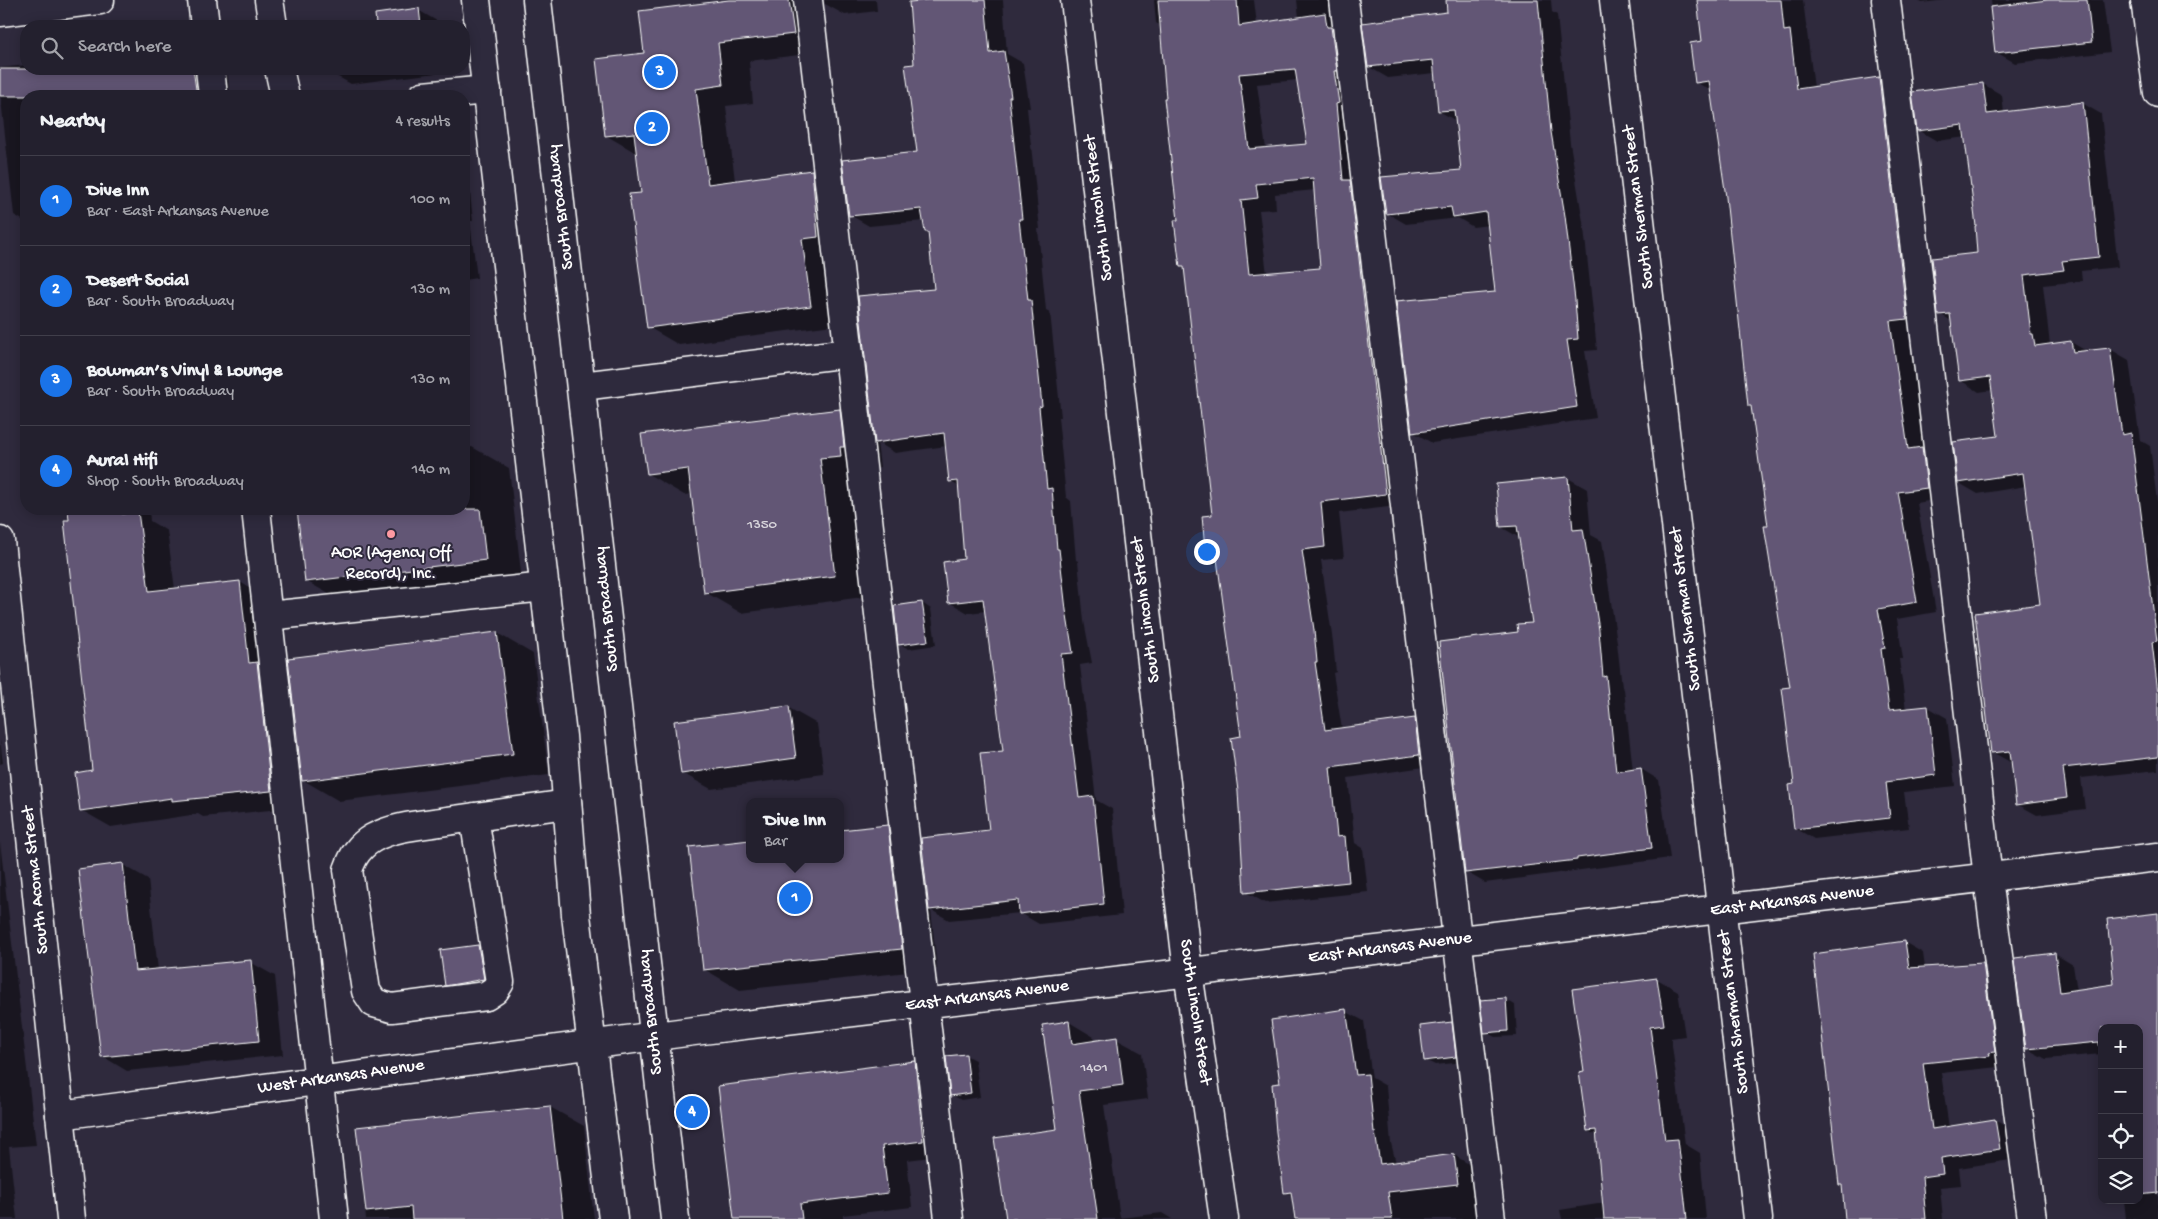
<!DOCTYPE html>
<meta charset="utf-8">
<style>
:root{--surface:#23202e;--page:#2f2d3a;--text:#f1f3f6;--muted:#a3a3aa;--line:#403e4a;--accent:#1a73e8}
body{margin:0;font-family:"Gochi Hand",sans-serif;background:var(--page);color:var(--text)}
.controls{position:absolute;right:15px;bottom:15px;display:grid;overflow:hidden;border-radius:10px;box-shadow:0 2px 12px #0003}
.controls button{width:45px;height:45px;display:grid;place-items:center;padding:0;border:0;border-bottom:1px solid var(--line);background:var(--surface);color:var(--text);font:25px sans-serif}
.you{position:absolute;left:1206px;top:551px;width:18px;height:18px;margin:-12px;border:4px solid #fff;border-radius:50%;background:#1a73e8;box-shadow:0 0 0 8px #1a73e833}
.badge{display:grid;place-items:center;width:32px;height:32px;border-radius:50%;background:var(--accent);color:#fff;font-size:16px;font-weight:700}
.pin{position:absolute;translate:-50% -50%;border:2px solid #fff;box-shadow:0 1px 5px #0006}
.popup{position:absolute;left:746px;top:798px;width:98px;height:65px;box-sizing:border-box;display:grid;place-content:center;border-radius:10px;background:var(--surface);filter:drop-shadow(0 1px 4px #0005);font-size:16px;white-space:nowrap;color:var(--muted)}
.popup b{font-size:19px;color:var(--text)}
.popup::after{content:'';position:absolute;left:50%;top:100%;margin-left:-10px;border:10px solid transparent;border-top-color:var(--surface)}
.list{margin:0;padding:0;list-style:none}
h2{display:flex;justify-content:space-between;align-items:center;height:65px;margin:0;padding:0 20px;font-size:21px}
h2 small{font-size:16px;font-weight:400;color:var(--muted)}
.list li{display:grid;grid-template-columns:32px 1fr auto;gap:15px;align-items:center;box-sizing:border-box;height:90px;padding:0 20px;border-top:1px solid var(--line)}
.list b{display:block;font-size:19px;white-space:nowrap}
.list p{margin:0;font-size:16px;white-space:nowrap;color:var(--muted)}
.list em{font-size:16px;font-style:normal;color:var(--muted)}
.icon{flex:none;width:28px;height:28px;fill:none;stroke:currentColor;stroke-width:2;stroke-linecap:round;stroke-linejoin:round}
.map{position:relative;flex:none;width:2158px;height:1219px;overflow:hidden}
.search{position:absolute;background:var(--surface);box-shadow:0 2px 12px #0003;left:20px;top:20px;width:450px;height:55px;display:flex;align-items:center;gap:12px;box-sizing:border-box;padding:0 18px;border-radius:20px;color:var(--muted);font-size:19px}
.panel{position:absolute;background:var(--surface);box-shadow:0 2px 12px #0003;left:20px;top:90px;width:450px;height:425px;border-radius:20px}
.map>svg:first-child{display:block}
</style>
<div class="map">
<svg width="2158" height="1219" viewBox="0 0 2158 1219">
<rect width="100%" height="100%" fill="#2f2a3d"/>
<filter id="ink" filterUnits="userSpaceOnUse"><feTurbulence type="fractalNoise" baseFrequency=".02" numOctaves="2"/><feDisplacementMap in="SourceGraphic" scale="10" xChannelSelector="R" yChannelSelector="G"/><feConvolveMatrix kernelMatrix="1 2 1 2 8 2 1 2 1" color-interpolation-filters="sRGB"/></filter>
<g filter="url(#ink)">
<g fill="#0007" fill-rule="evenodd">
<path d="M739,0H798L824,52L749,61L753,103L726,106L735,181L812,171L842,189L841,324L679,345L648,327L642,194L638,154L607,136L645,54Z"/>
<path d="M824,0H876L877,11L845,15L825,4Z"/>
<path d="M932,0H1003L1007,54L1023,63L1030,108H1027L1040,229H1038L1046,310L1050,312L1061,417H1058L1066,497L1071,501L1076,560L1078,561L1084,621L1092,663L1080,665L1096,800L1112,809L1122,915L1039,924L1020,913L949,920L931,910L937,969L740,990L704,969L750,841V859H840V831L887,826L923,846L990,831L1005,752L986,611L968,613L949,602L965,560L959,487L950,481L947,446L895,453L877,442L880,467L875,468L871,596L741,613L705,592L693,494L684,495L648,474L839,410L875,430L935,290L930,234L926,232L924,221L869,226L850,215L918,153L916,65Z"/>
<path d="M1154,0H1254L1257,25L1299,18L1297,0H1350L1405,505L1339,513L1344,558L1321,560L1333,642L1336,672L1333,673L1342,729L1415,719L1434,730L1438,765L1348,778L1355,843L1363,848L1368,892L1265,903L1246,892L1242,738L1219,566L1207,559L1213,516L1185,269L1181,266L1179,221L1161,26L1156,23ZM1298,80L1308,145L1266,149L1257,84ZM1315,190L1322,269L1267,274L1259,210L1276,209L1275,194Z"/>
<path d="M1447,0H1551L1552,12L1557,15L1570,143L1584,228L1593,312L1597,350L1585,351L1596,418L1432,443L1413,432L1496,293L1489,225L1473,227L1458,218L1406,224L1387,213L1462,171L1456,121L1439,111L1435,73L1388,78L1369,67L1448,13Z"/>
<path d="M1699,0H1803L1814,88L1879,79L1898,90L1926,329L1908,331L1925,450L1945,498L1917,503L1936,612L1897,619L1903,659H1899L1906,710L1928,707L1947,718L1955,786L1904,792L1909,828L1814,839L1795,828L1791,688L1753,408L1749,406L1727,197L1711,91L1696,82L1704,42Z"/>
<path d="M1917,0H1945L1922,3Z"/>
<path d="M1991,0H2103L2110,52L2015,63L1996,52Z"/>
<path d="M418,10L437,21L438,26H368L378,25Z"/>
<path d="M26,65V69H227L230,96H26V222L14,215L0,91V68Z"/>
<path d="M331,69H444V72L351,84L331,73Z"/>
<path d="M1983,84L2002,95L2004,113L2082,103L2101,114L2118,267L2081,271L2082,281L2043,285L2050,345L2071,342L2088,352L2110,349L2129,360L2140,440L2150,446L2158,509V770L2081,778L2085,809L2037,815L2017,804L2012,763L1992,752L2041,605L2026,486L1978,494L1959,483L1999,437L1993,390L1979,392L1960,380L1953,322L1940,314L1979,254L1978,227L1966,137L1937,141L1918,130Z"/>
<path d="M464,162L467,163L473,221H470L477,278L464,280Z"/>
<path d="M472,447L509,468L522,581L343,602L306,581L298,509H464V448Z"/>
<path d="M1568,478L1587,489L1591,535L1602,541L1617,642L1622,687L1624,689L1633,771L1641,769L1659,780L1670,858L1485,883L1466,872L1519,633L1534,624L1520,538L1501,527Z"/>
<path d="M69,509H149L150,521L167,531L175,589L240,582L269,599L300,807L203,817L198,814L111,827L81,810L93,771Z"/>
<path d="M922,603L931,609L936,645L909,649L899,644Z"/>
<path d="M497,633L533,654L549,775L339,801L303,780L289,659Z"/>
<path d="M789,708L817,724L824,774L711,789L682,773Z"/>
<path d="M0,740L3,763L0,764Z"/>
<path d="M0,842L36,1145L9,1147L17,1219H0Z"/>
<path d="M123,865L148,879L158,970L250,962L275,976L283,1055L127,1071L102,1056Z"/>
<path d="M2158,914V1219H2126L2124,1200H2139V1028H2102V1054L2046,1059L2027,1049L2055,954L2073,965L2077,991L2116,986Z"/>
<path d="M1904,942L1923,953L1925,968L1983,964L2001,975L2008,1066L1941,1073L1949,1128L1995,1120L2013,1131L2017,1159L1959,1168L1961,1185L1940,1187L1943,1219H1847L1843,1186L1840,1185Z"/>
<path d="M478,946L497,957L502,989L465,996L446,985Z"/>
<path d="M1657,979L1678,991L1685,1036L1671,1038L1685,1144L1700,1153L1706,1219H1562L1560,1210L1604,1203L1598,1136L1588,1131L1585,1072Z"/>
<path d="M1505,999L1515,1005L1517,1036L1495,1037L1485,1032Z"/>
<path d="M1345,1011L1364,1021L1372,1078L1386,1086L1391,1143L1396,1163L1454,1155L1472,1166L1479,1219H1296L1293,1196L1286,1192L1282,1084Z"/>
<path d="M1069,1022L1094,1037L1095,1042L1116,1039L1142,1053L1148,1099L1104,1105L1120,1218L1162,1213L1172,1219H1033L1059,1131Z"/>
<path d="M1451,1023L1461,1029L1465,1062L1435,1065L1425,1060Z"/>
<path d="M965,1055L975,1060L980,1097L961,1100L952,1095Z"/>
<path d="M915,1062L940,1077L948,1155L907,1160L912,1207L843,1215V1219H735Z"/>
<path d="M550,1107L584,1126L594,1219H366L357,1128Z"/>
</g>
<g fill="#625774" stroke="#fff" fill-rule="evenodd">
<path d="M729,0H789L794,34L718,43L723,85L696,89L708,184L812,170L818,237L802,239L811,306L647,328L629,194L641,193L634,133L605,136L596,59L644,53L639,11Z"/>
<path d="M929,0H985L990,53L1004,51L1011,97H1009L1022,219H1019L1028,300H1031L1042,406L1039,407L1047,489L1052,488L1057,549H1059L1066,610L1073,653L1061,654L1079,798L1093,796L1104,904L1019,914L1018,900L929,910L921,838L989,830L980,753L1003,751L983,599L948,603L943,562L964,559L958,481L949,482L944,433L875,443L858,296L934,289L928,232H925L921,209L849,216L842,160L917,152L905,65L914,64L909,2Z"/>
<path d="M1158,0H1237L1239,26L1325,13L1327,27H1331L1337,71H1334L1339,103L1336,104L1343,180H1350L1386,494L1321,502L1325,547L1302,550L1314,630L1317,662H1315L1325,730L1415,718L1419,755L1330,767L1337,837L1345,836L1349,882L1244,893L1238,791L1231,738L1241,736L1217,559L1206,560L1202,516L1212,515L1184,267H1180L1174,220H1178L1164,98H1166ZM1295,69L1307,144L1249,149L1239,74ZM1313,178L1320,268L1249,274L1241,200L1258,198L1256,184Z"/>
<path d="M1446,0H1538L1551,132L1565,216L1575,300L1578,339L1567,340L1577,407L1412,433L1396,301L1495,292L1486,212L1453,217L1451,207L1386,214L1381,177L1461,170L1454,110L1438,111L1433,60L1368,67L1362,23L1447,12Z"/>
<path d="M1697,0H1781L1784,31L1790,30L1797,89L1879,77L1907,319L1890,321L1908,449L1922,447L1927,488L1898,492L1917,602L1878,609L1885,648L1881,649L1889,710L1928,706L1936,775L1886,782L1890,818L1794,829L1789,785L1794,784L1782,688L1790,687L1764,526H1768L1751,406H1748L1726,197L1709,81L1695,83L1690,43L1702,41Z"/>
<path d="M2048,0H2087L2092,42L1995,53L1990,7Z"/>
<path d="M419,8L421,26H358L376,24L375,14Z"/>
<path d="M0,69H193L197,96H0Z"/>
<path d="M330,69H373L330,74Z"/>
<path d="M1983,83L1987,114L2083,102L2099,257L2062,261L2064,270L2024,275L2031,334H2033L2035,346L2071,341L2073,352L2110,348L2122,435L2131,433L2157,641L2152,642L2158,693V757L2063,768L2067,798L2016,805L2010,751L1991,753L1975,613L2040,604L2023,473L1958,483L1953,442L1998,436L1990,377L1959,381L1950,314L1938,315L1932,258L1977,253L1975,226H1976L1963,125L1917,131L1912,92Z"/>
<path d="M840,409L844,447H840L841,456L820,458L835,576L704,593L688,469L647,474L641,434Z"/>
<path d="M1568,477L1573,530L1583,529L1599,630L1603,677L1606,676L1616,772L1641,768L1652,848L1577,858V860L1465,873L1439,642L1518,632L1517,624L1532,623L1517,526L1500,527L1496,484Z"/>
<path d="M68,509H122V514L138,512L149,591L240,581L249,663L257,662L271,791L172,801V798L80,811L75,773L92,770L64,520H69Z"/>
<path d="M297,509H480L486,560L305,582Z"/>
<path d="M922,602L928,641L898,645L894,606Z"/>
<path d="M497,632L513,754L302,781L288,658Z"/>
<path d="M789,706L796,758L681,774L674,721Z"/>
<path d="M888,825L902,949L703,970L689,847L750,840V859H840V830Z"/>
<path d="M123,863L135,971L251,960L259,1041L101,1057L78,869Z"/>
<path d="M2158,913V1193L2139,1195V1028H2102V1070L2099,1042L2026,1049L2014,961L2015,958L2055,953L2060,992L2114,984L2107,919Z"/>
<path d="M1905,941L1909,968L1983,963L1995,1052L1989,1053L1990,1056L1923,1063L1932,1129L1995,1119L2000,1149L1941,1158L1943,1174L1922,1177L1926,1219H1845L1842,1185H1839L1813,954Z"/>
<path d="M478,945L484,979L445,986L440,950Z"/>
<path d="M1657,978L1664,1025L1650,1027L1665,1140L1678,1139L1687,1219H1604L1596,1130L1587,1131L1579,1072L1584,1071L1572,989Z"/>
<path d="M1506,998L1508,1031L1484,1033L1480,1000Z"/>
<path d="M1346,1009L1356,1075L1368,1074L1374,1132H1375L1380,1164L1454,1154L1458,1184L1388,1192L1392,1219H1295L1291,1192L1284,1193L1276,1132L1272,1084L1280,1083L1271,1020Z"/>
<path d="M1069,1021L1072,1044L1117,1037L1123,1085L1079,1091L1098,1219H1006L994,1138L1057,1129L1042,1025Z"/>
<path d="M1452,1022L1456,1057L1424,1061L1420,1026Z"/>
<path d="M966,1054L971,1093L950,1096L946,1056Z"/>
<path d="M915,1061L923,1141L882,1146L888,1193L800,1204L802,1219H734L718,1086Z"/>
<path d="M550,1106L563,1219H412L411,1207L366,1212L356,1127Z"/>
</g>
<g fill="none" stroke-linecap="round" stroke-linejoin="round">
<defs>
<g id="minor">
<path d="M202,0L205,26"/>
<path d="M269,0L273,26"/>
<path d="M808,0L949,1219"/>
<path d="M1075,0L1188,972L1224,1219"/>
<path d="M1344,0L1491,1219"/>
<path d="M1614,0L1758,1219"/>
<path d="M1886,0L1988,878L2032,1219"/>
<path d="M2145,0L2158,93"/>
<path d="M0,12L100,0"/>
<path d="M210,69L213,96"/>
<path d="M279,69L285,96"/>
<path d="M423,96L487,90"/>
<path d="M582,386L848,353"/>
<path d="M256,509L334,1219"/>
<path d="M0,541L71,1219"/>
<path d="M268,616L545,587"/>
<path d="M474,817L500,982L495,990L486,996L392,1008L374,1003L366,991L348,870C353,856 359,846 373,838C395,826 422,825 447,821C487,815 527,810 567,804"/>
<path d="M60,1115L694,1031L2158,857"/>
</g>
<g id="major">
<path d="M476,0L562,736L576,915L613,1219"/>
<path d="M537,0L675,1219"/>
</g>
</defs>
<use href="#minor" stroke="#fff" stroke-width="31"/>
<use href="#major" stroke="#fff" stroke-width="31"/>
<use href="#minor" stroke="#2f2a3d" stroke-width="28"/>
<use href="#major" stroke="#2f2a3d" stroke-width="28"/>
</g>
</g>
<circle fill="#ff9aa2" stroke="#2f2a3d" stroke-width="2" cx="391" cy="534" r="5"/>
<g text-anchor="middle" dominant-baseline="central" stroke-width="4" stroke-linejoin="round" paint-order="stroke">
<g font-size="15" fill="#d8d5dc">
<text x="762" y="525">1350</text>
<text x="1094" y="1068">1401</text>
</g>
<g font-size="18" fill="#fff" stroke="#2f2a3d">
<text transform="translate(561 207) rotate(-97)">South Broadway</text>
<text transform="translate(1639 207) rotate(-97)">South Sherman Street</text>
<text transform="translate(1099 208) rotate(-97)">South Lincoln Street</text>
<text transform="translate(607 609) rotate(-96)">South Broadway</text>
<text transform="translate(1686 609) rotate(-97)">South Sherman Street</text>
<text transform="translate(1146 610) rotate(-97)">South Lincoln Street</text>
<text transform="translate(36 880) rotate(-96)">South Acoma Street</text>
<text transform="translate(1792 901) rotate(-7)">East Arkansas Avenue</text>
<text transform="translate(1390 948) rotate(-7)">East Arkansas Avenue</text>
<text transform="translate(987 996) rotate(-7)">East Arkansas Avenue</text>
<text transform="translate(651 1012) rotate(-96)">South Broadway</text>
<text transform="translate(1195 1012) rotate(82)">South Lincoln Street</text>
<text transform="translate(1734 1012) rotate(-97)">South Sherman Street</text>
<text transform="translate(341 1077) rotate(-8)">West Arkansas Avenue</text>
</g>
<g font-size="18" fill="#fff" stroke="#2f2a3d">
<text x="391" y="553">AOR (Agency Off<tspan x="391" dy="21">Record), Inc.</tspan></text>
</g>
</g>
</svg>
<div class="controls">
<button>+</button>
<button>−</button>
<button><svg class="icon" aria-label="locate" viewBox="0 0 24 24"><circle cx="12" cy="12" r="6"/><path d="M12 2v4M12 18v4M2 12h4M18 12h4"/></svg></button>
<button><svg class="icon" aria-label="layers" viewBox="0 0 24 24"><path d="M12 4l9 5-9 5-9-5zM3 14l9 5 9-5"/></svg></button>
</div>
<div class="you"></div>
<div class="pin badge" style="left:795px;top:898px">1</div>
<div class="popup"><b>Dive Inn</b>Bar</div>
<div class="pin badge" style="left:652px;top:128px">2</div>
<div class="pin badge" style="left:660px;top:72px">3</div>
<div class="pin badge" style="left:692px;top:1112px">4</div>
<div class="search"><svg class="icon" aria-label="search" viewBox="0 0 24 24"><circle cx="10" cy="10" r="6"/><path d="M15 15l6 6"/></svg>Search here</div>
<section class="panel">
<h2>Nearby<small>4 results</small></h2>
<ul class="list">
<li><span class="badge">1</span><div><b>Dive Inn</b><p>Bar · East Arkansas Avenue</p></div><em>100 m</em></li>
<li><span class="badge">2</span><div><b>Desert Social</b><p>Bar · South Broadway</p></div><em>130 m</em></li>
<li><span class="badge">3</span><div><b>Bowman’s Vinyl &amp; Lounge</b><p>Bar · South Broadway</p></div><em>130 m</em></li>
<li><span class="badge">4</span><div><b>Aural Hifi</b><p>Shop · South Broadway</p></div><em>140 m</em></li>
</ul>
</section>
</div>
